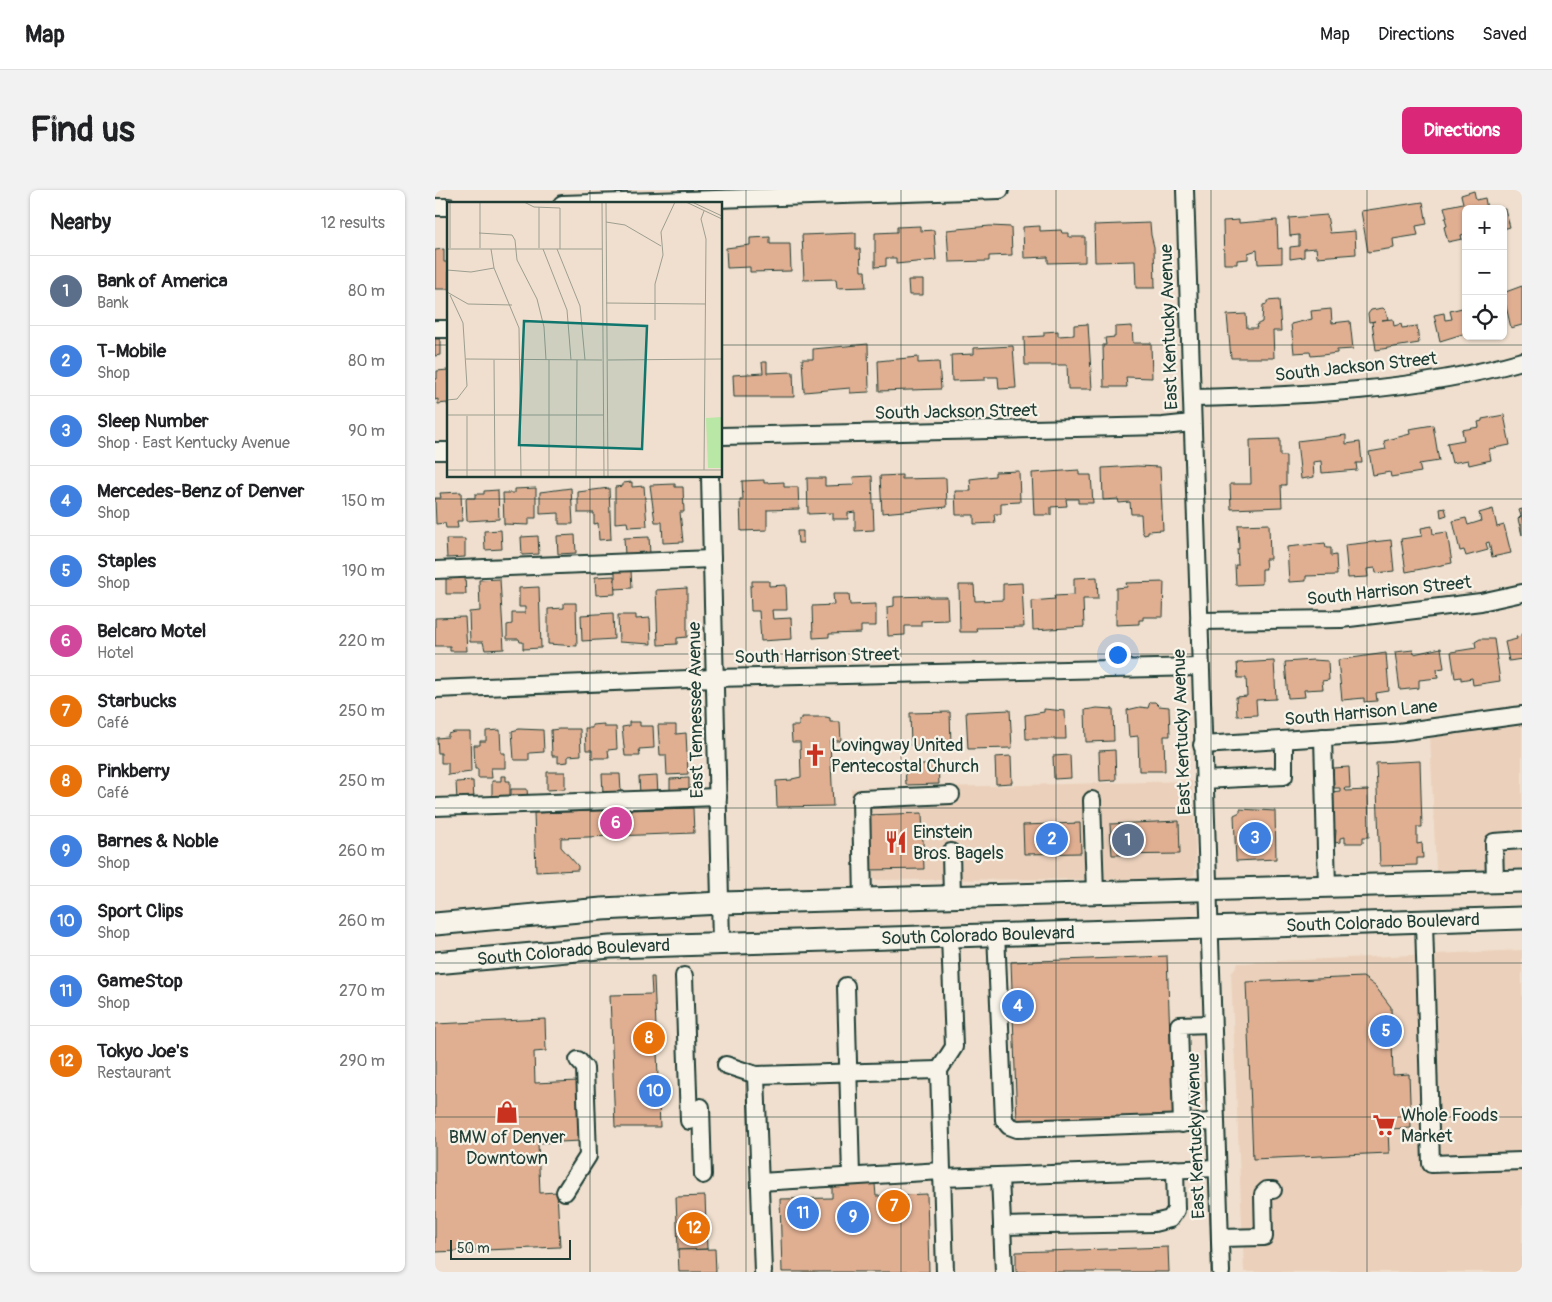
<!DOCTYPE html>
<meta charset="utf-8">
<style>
:root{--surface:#fff;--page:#f2f2f2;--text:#202124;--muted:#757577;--line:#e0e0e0;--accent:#db2777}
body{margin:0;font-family:Pangolin,sans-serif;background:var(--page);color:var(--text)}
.controls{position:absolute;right:15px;top:15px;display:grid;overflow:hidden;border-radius:8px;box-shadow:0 1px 4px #0004}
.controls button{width:45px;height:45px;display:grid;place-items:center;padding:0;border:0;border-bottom:1px solid var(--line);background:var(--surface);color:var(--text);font:25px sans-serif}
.scale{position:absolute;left:15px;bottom:12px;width:121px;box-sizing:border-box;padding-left:5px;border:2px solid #1f3d34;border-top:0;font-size:14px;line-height:18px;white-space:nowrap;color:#1f3d34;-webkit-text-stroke:4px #f7f3e8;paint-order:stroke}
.you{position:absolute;left:682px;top:464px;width:18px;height:18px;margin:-12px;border:4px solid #fff;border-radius:50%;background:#1a73e8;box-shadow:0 0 0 8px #1a73e833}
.badge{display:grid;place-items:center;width:32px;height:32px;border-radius:50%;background:var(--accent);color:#fff;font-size:16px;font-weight:700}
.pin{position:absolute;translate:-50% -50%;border:2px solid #fff;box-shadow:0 1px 5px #0006}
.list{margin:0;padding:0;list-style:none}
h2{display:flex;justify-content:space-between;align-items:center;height:65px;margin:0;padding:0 20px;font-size:21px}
h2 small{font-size:16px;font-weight:400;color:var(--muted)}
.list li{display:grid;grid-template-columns:32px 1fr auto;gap:15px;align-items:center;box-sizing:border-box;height:70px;padding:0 20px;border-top:1px solid var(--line)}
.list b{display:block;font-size:19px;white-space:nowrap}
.list p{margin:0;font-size:16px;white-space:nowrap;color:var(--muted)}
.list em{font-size:16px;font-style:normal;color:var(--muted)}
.icon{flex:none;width:28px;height:28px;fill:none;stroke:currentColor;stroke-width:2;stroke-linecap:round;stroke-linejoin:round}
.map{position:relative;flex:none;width:1087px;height:1082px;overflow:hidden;border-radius:8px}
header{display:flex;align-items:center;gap:30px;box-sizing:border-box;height:70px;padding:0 25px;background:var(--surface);border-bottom:1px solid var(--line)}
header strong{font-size:24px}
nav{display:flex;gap:28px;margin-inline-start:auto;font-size:18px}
.intro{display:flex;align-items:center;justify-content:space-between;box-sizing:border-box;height:120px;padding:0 30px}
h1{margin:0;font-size:35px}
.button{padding:12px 22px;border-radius:8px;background:var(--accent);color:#fff;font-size:18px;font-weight:700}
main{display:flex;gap:30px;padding:0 30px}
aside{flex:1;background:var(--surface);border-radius:8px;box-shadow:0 1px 4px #0004}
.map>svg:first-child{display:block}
</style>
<header>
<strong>Map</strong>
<nav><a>Map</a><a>Directions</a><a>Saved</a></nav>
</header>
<div class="intro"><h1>Find us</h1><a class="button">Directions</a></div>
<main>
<aside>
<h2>Nearby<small>12 results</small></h2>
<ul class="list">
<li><span class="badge" style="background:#5c6f8a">1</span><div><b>Bank of America</b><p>Bank</p></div><em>80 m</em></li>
<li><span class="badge" style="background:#3f7fe0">2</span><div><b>T-Mobile</b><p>Shop</p></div><em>80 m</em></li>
<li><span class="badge" style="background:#3f7fe0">3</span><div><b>Sleep Number</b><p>Shop · East Kentucky Avenue</p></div><em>90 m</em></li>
<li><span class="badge" style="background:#3f7fe0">4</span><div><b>Mercedes-Benz of Denver</b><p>Shop</p></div><em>150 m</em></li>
<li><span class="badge" style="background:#3f7fe0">5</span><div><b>Staples</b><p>Shop</p></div><em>190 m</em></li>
<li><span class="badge" style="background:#d1479c">6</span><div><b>Belcaro Motel</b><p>Hotel</p></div><em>220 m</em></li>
<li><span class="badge" style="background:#e8710a">7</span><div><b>Starbucks</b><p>Café</p></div><em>250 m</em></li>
<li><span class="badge" style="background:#e8710a">8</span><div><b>Pinkberry</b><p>Café</p></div><em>250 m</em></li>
<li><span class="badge" style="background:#3f7fe0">9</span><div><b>Barnes &amp; Noble</b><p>Shop</p></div><em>260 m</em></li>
<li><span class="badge" style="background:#3f7fe0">10</span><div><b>Sport Clips</b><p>Shop</p></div><em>260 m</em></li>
<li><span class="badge" style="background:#3f7fe0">11</span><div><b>GameStop</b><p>Shop</p></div><em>270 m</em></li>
<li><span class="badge" style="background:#e8710a">12</span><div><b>Tokyo Joe's</b><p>Restaurant</p></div><em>290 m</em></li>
</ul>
</aside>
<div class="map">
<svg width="1087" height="1082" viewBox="0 0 1087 1082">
<rect width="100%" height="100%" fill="#f0dfce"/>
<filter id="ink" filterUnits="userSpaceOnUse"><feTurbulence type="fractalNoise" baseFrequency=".02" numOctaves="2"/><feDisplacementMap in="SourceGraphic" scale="10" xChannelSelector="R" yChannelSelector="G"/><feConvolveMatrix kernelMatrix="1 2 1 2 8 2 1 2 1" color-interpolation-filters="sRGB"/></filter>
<g filter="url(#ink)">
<g fill="#ebd1bc">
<path d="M1087,532V678L1001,681L995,547Z"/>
<path d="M757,591L761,675L759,685L750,689L420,690L416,599Z"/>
<path d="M1087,760V1082H809L796,784L803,773Z"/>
</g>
<g fill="#e0af92" stroke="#1f3d34">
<path d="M1039,1L1041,10L1050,8L1052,19H1031V44L1026,45L1027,49L1013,52L1009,37L1012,36L1010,28H1012L1009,17L1028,13L1026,5Z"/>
<path d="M988,12L992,34L981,36L983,45L958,49L959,58L933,62L926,21Z"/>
<path d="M1068,19H1070L1075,37L1068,39Z"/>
<path d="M892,25L895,43L920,41L921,64L882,67L881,58L869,59V67L855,69V57L864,56V45L855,46L854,28Z"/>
<path d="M804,30V33L842,30L843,59L847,58V73L823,74L822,60L813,63V69L802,70V74H789L788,31Z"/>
<path d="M715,33L716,45L719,57L720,98H701L700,71L660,72L659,35Z"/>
<path d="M485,36V41L499,40L501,70L461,74V68H451V76L440,77V43L462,42V37Z"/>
<path d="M555,36L576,37L577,65L554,66V71L514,72L512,40Z"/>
<path d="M605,36V41L626,40L627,43H634V47H650V72L613,73V67L589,68L588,37Z"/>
<path d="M421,43V59H425L426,81H430L431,97L402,98L401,89L369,90L367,45Z"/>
<path d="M335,47V54H355L356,81L315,82V77L292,78L291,58L315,55V48Z"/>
<path d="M9,59V72H14V99H0V60Z"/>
<path d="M473,90H488V105H474Z"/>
<path d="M1087,96V135L1076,138L1068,103Z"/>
<path d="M844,110L846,141H838L839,168H796L792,125L811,124L812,138H822L821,135L827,132L828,115L832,114V111Z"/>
<path d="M1031,117V143L1005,151L999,125L1009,123L1010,130L1017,129L1015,121Z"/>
<path d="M948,118L951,121L953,129L947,130L958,129L959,136L966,134L967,138L982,136L984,153L941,160L937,132L940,131L934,132L933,124L936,120Z"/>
<path d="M896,119L897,133L915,131L918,159L902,160V163L887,165L876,166L875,162L859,163L856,134L877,129L876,121Z"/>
<path d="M653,134L657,199H633L632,175H590L589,147L609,146V142L623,141V146L639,145V135Z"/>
<path d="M697,136L698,153H716L717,188L691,187L692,197H669L668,155H671L670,148L680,147V137Z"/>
<path d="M0,149H5V165L0,166Z"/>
<path d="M433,154L434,202L415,203V198L369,202L367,169H378V159Z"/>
<path d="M578,156L581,198L564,199L563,187H550V190L517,191L516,165L539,164V158Z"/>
<path d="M483,167V173L504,172L506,199L444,201L443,171Z"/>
<path d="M327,172H332V183L358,182L359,207H299L298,185L328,183Z"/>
<path d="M13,180L14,216H13L12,213L3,214V209L0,210V189H2V181Z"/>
<path d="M1069,225L1075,255L1054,259L1056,270L1034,275L1033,270L1017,273L1012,253L1029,250L1027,240L1044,237L1043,232L1047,231V229Z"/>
<path d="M998,235L1004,271L984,274L986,282L956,287L955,282L938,285L934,262L951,259L949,251L975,244L974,239Z"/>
<path d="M911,245V254L925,252L927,273H921L922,280L887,283L886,271L878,272L879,287L866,289L862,251Z"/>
<path d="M845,249V266H851V295H846L847,317L796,319L795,294H816L815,250Z"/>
<path d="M702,276L725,277L728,340L713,341V344L709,345L707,341L706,324H696L695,312L684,313L683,309L668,310L667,278Z"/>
<path d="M644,280V285H656L658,313H643V309H631L632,316L616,317V325H599L597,283Z"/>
<path d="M584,281L585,312L566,313V324H559L560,333L539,334V325H521L520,301H536L535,289L560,286V282Z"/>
<path d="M467,285V289L511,288L512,317L447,323L445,286Z"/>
<path d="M437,286L439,340L420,341V322L413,323V329H398V323L373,324L372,288H390V296L419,295L418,287Z"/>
<path d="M329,290V293L349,292V297H363L364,319L332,320V340L306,341L305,310H308L307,291Z"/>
<path d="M197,292V297L209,296L212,336L193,337L192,332L180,333V297L188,296V293Z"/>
<path d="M240,294V297H248L249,322H245L248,352L228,353L227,332H220L215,295Z"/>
<path d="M101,298V328H94V335L69,334L68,303H79V299Z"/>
<path d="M136,298L138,334H124V323L105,324V302Z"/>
<path d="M174,298L176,349L164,350L163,333L159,334V323H143V302Z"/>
<path d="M63,300L64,329L32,331L31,308H40V304H49V301Z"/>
<path d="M26,302L27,331H22L23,338H11L10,333L1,334L0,308H6L5,303Z"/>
<path d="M1010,318L1012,325L1006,327L1005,319Z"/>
<path d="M1058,319L1062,337L1069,335L1076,363L1057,367L1054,352L1051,353L1053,360L1031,366L1029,360L1025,361L1018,331L1031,328L1033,335L1046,331L1044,323Z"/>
<path d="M1087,319V345L1083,329L1086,326L1084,320Z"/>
<path d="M834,334L835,369H830L831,379H827V394L801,395L800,375H803L802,359H804L803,335Z"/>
<path d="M997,336L998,344L1012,342L1017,373L971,382L966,349L987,346L986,338Z"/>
<path d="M66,340L67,359L50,360L49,341Z"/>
<path d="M362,341H368V353H363Z"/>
<path d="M140,345L141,363L123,364L122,346Z"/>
<path d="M103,346L104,364L87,365L86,347Z"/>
<path d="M214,347L215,364L190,365L189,348Z"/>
<path d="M11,349H30V367L12,368Z"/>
<path d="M956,350L959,381L941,383L940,378L932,379L933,387L913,388L910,355Z"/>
<path d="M890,353L891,358H896V366L901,365L902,385L871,386V391L854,392L852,357Z"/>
<path d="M180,381H196L197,398L180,399Z"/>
<path d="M179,386L180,404L161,405L160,387Z"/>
<path d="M11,387H30L31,404H11Z"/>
<path d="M662,387L663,409H648L649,437L598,440L597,411L620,409L619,406L639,405V388Z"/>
<path d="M65,389L69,459L50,460L48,452H35L34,422L45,421L44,390Z"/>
<path d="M317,391H334V396L351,395L352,420H337L338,429L356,428L357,449L326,451L324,421H316L315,396H317Z"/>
<path d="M729,392L728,427H708V430H704V434L681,435V398L692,397L691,393Z"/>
<path d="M587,393L589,437L541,438L542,442H525L524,395H539L540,411L568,410V394Z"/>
<path d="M104,397L106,458L88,459V452H85L84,449H72V435L77,434V423H90V417H84V398Z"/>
<path d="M252,398V447L242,448V454L223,455L221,400Z"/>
<path d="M398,404H414L415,415L441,414V436H426V443L394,444V447L378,448L377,416L399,415Z"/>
<path d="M494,406V407H512L513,430L486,431V436H470V445L453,446L452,417L459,416V407Z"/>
<path d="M129,413H141L142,456L113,454V419L129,418Z"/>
<path d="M178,423L179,449L147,451L146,425Z"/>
<path d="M183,425H201V429L215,428L216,454L184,452Z"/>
<path d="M30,427L32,461H15V456H0V428Z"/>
<path d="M1086,444H1087V469L1074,471L1070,452L1082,449L1081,447L1087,446Z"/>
<path d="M1045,449H1059L1065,491L1038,495L1037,488L1026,490V487L1020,488L1016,462L1041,458L1040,452Z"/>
<path d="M1006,458L1009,478L1002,479L1003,488L984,490V498L965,500L960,462L978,460L979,464Z"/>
<path d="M951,463L954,501L941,503L942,511L929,512V508L907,510L903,470Z"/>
<path d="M878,470L893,471L894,490L887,491L888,499L869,500L870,507L853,508L850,472Z"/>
<path d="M839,471L841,509L821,510L822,525L802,526L801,507L812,506L811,488H803L802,473Z"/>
<path d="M715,512H720L724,516L734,517L735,546H729L730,581H704L703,546L694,547L692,520L705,517L713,518Z"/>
<path d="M662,518L678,519L679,551L651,552L650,520Z"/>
<path d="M609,519L630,521L631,549H591L590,525L609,522Z"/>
<path d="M575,520L577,558L533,559L531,522Z"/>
<path d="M515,522L516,555H501V560L485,561V556H476L475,523Z"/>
<path d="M367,527H391L395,528V532H405L406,551H395L398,616L342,617L341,591L357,590V589L366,587L365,552H357L356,536H364V530L367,529Z"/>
<path d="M194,532H205V536H218L219,558L204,559L205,566H190L187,537L194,536Z"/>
<path d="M169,534V537H181L182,559L173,560L174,568H157V560H151L150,538H157V535Z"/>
<path d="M223,535H241V544L251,543L253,584L232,585L231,565H225Z"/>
<path d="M84,539L108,540L109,562L94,563V570H79L77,541Z"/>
<path d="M124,539H145L146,565L133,566V572L123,573V566H117L116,540Z"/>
<path d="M65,540L66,563H70V578H56L57,588H43V579H40L39,555H45V551H51V541Z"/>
<path d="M19,542H35L36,582L13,585V573H6V563H3L2,548L13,547V544Z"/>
<path d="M680,560L681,590L665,591L664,561Z"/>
<path d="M635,565L636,588L619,589L618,566Z"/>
<path d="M576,566L577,593L561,594L560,567Z"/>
<path d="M985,571L987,637H982V654L987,653L988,668H982V675L945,676L941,573Z"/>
<path d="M503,574L504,594L471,595L470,576Z"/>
<path d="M914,577L915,598H909L910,601L933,600L934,647H928V653H910V647L905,648V652L900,653L901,640H896L895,602L905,601V598H899L898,578Z"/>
<path d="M112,582H130V599L112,600Z"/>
<path d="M167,584H185L186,602L168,603Z"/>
<path d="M66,586H71V591H75V610L57,611V591H66Z"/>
<path d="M222,586L223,604L205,605L204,587Z"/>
<path d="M254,588V606L235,607V589Z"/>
<path d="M38,591L39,611H22L21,592Z"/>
<path d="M76,599H92L93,611L76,612Z"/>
<path d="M258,618L259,643L126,648V657L143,676V680L101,682L99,623Z"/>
<path d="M805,619L840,621L841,669L801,671L799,625L805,622Z"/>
<path d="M487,623L489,679L434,680L433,625Z"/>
<path d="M744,631L745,664L677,665L675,634Z"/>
<path d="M645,633L646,663L589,664L588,635Z"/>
<path d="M732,766L738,927L582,932L576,772Z"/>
<path d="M216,787H219L225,937H180L175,805L217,804Z"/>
<path d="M928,787L940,796L956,817L958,885L974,884L976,938L953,939L954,963L818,969L811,792Z"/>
<path d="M110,829L111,861L99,862L100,893L143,891L146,951L103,953L105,1003L122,1002L125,1057L0,1062V834Z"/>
<path d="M440,994L441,1006L492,1004L494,1082H347L345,1009L397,1008V996Z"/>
<path d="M270,1006L272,1059L243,1060L241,1007Z"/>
<path d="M733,1057L734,1082H581V1062Z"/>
<path d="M280,1059L281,1082H244L243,1060Z"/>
</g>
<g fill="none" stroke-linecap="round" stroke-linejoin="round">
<defs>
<g id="minor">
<path d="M750,0L786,1082"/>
<path d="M127,14L565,0"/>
<path d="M0,17H14"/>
<path d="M0,139H14"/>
<path d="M757,208C865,206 983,201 1087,171"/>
<path d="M286,246L728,236L757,233"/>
<path d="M0,261H14"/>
<path d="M275,286L286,752"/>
<path d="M0,380L277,369"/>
<path d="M764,431L906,429L1046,412L1087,403"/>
<path d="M0,499L280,488L765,477"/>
<path d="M888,547L892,697"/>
<path d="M767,555L956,543L1087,525"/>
<path d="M769,590L849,586V550"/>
<path d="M657,610L660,703"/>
<path d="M0,617L283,607"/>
<path d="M516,662L517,707"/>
<path d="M1060,692L1059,652L1087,650"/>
<path d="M428,710L426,609L516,605"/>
<path d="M989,732L996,974L1087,971"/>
<path d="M561,743L569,930L574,936L582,939L781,932"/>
<path d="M249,786L254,931"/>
<path d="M411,796L416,986"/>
<path d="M291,875L321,885L328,1082"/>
<path d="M321,885L504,880"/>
<path d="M266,917L268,985"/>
<path d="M747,934L744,835L777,834"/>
<path d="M565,986L569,1082"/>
<path d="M507,988L782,978"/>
<path d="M325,992L507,981"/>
<path d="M130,1002L153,966L150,878L143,870"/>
<path d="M567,1036L719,1033L735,1029L741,1020L740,979"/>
<path d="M785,1048L829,1047L828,1004L832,1000H838"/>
<path d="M510,1082L504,880L519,857L515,745"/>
</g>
<g id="major">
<path d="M0,734L167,719L286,713L1087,691"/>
<path id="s1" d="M0,773L175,757L1087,728"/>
</g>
</defs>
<use href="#minor" stroke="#1f3d34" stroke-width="20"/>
<use href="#major" stroke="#1f3d34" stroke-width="25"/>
<use href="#minor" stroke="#f7f3e8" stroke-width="16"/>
<use href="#major" stroke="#f7f3e8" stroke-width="21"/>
</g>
</g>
<path fill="none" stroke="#1f3d34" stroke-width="1" stroke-opacity="0.55" d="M155,0V14M311,0V1082M466,0V1082M621,0V1082M776,0V1082M932,0V1082M0,155H14M286,155H1087M155,286V1082M0,309H1087M0,464H1087M0,618H1087M0,773H1087M0,927H1087"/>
<defs>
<symbol id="church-bare" viewBox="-9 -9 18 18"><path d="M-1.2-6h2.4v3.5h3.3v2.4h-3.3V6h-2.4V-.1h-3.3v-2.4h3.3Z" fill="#c8321e" stroke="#f7f3e8" stroke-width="2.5" paint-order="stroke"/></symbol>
<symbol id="restaurant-bare" viewBox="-9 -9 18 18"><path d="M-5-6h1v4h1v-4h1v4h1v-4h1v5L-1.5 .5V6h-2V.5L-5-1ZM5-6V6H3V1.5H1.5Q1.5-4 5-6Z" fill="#c8321e" stroke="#f7f3e8" stroke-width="2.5" paint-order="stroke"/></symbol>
<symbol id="shop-bare" viewBox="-9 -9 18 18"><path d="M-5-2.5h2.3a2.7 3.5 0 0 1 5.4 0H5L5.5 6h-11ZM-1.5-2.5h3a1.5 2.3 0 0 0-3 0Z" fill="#c8321e" stroke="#f7f3e8" stroke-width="2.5" paint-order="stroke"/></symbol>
<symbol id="supermarket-bare" viewBox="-9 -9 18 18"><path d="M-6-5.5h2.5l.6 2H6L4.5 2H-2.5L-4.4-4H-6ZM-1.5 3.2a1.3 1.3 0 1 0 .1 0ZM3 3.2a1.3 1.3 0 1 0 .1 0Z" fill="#c8321e" stroke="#f7f3e8" stroke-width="2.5" paint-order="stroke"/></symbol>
</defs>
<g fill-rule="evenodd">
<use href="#church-bare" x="364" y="549" width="32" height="32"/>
<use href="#restaurant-bare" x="445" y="636" width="32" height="32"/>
<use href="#shop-bare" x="56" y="906" width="32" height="32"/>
<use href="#supermarket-bare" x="933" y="919" width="32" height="32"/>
</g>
<g text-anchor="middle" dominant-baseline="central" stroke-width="4.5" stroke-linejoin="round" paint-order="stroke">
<g font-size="18" fill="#1f3d34" stroke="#f7f3e8">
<text transform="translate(734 137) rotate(-92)">East Kentucky Avenue</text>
<text transform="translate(921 177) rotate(-6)">South Jackson Street</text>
<text transform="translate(521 222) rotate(-1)">South Jackson Street</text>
<text transform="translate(954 401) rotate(-6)">South Harrison Street</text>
<text transform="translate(382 466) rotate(-1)">South Harrison Street</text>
<text transform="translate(261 520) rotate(-91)">East Tennessee Avenue</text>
<text transform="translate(926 523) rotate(-5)">South Harrison Lane</text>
<text transform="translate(747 542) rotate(-92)">East Kentucky Avenue</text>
<text stroke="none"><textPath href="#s1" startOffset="949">South Colorado Boulevard</textPath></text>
<text stroke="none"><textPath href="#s1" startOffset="544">South Colorado Boulevard</textPath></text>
<text stroke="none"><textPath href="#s1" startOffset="139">South Colorado Boulevard</textPath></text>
<text transform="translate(761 946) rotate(-92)">East Kentucky Avenue</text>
</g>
<g font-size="18" fill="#1f3d34" stroke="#f7f3e8" text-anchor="start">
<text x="396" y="555">Lovingway United<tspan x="396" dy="21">Pentecostal Church</tspan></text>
<text x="478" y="642">Einstein<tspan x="478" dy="21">Bros. Bagels</tspan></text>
<text x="966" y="925">Whole Foods<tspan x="966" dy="21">Market</tspan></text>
<text x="72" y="947" text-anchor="middle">BMW of Denver<tspan x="72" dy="21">Downtown</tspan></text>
</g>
</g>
<g transform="translate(12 12)">
<rect width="275" height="275" fill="#f0dfce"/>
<path d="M275,215V266H261L259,216Z" fill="#b9e7a5"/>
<path fill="none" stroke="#9c9e90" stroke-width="1" d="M3,0V46M33,0V46M77,0L87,5L113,6V47M155,0L157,275M159,0L161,275M239,0L275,17M245,0L275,14M159,20L178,23L214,44M32,31L65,33L68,38L70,58L90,97L97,125L99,158M92,46V5M0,47H155M44,47L47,66L72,126L74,275M96,47L120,108L124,158M110,47L133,104L138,158M0,68L24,70L47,66M0,90L21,102L65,103M159,101L258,102M208,118V82L216,53L214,30L228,0M19,157L155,158M47,158L48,275M102,158V275M161,158L275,157M0,198L10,197L20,184L16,121L3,93M0,213H156M20,214V275M0,268H275M257,268L259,37L254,17L257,9M129,275L130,158"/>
<path fill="#0f766e" fill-opacity="0.15" stroke="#0f766e" stroke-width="2.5" d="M77,119L200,124L195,247L72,243Z"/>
<rect width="275" height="275" fill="none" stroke="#1f3d34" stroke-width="2.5"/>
</g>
</svg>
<div class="controls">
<button>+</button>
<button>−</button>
<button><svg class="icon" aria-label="locate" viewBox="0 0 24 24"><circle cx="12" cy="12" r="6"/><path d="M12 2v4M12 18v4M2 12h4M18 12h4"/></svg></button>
</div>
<div class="scale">50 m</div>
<div class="you"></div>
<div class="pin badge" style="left:693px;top:650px;background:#5c6f8a">1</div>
<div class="pin badge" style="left:617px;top:649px;background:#3f7fe0">2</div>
<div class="pin badge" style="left:820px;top:648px;background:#3f7fe0">3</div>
<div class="pin badge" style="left:583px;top:816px;background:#3f7fe0">4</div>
<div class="pin badge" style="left:951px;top:841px;background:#3f7fe0">5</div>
<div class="pin badge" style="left:181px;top:633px;background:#d1479c">6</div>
<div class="pin badge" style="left:459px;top:1016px;background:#e8710a">7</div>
<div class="pin badge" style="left:214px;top:848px;background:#e8710a">8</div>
<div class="pin badge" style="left:418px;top:1027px;background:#3f7fe0">9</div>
<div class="pin badge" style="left:220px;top:901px;background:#3f7fe0">10</div>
<div class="pin badge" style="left:368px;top:1023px;background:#3f7fe0">11</div>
<div class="pin badge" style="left:259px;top:1038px;background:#e8710a">12</div>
</div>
</main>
